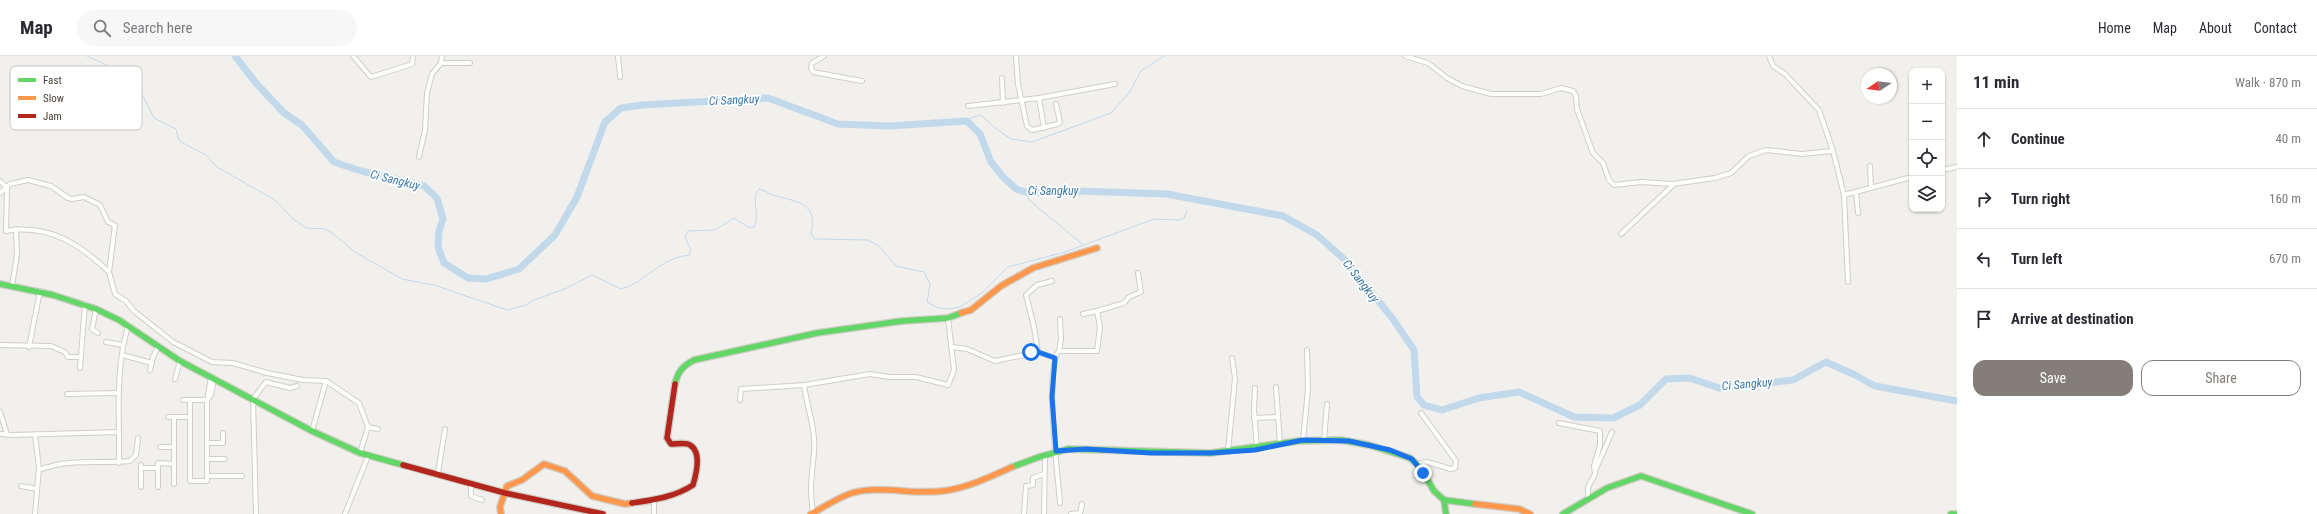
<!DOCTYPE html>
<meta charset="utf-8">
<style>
:root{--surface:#fff;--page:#f7f7f7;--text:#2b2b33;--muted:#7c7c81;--line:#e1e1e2;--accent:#837f78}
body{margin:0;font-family:"Roboto Condensed",sans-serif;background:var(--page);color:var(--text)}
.controls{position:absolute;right:12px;top:12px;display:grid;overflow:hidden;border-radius:8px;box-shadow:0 1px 3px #0004}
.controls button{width:36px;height:36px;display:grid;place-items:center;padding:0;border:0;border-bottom:1px solid var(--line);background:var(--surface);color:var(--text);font:20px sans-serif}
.compass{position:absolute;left:1861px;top:12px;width:36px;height:36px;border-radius:50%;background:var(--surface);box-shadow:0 1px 3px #0004;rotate:257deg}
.stop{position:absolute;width:12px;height:12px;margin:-9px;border:3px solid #1a73e8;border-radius:50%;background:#fff}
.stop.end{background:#1a73e8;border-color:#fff;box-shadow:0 1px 4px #0008}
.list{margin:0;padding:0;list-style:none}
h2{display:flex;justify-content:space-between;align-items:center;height:52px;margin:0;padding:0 16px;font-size:17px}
h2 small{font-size:13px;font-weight:400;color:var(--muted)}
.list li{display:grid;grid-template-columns:26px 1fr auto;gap:12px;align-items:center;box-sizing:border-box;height:60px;padding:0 16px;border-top:1px solid var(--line)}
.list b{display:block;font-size:15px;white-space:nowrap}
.list em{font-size:13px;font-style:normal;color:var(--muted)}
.actions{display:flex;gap:8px;padding:12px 16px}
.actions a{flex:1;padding:9px 0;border:1px solid var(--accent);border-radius:12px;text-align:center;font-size:14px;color:var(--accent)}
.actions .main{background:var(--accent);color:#fff}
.icon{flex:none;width:22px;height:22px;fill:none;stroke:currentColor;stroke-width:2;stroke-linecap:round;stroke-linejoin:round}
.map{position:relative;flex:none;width:1957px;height:458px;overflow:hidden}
header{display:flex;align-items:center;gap:24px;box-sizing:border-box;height:56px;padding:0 20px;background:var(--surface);border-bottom:1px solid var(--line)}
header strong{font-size:19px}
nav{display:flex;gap:22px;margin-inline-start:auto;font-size:14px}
.search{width:280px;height:36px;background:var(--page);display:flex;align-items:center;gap:10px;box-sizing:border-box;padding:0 14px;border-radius:22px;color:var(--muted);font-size:15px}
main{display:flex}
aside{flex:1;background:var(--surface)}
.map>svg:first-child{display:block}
</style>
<header>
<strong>Map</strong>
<div class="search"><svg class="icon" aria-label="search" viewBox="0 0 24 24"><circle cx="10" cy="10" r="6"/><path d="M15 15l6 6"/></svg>Search here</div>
<nav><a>Home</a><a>Map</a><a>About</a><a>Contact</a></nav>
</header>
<main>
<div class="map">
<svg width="1957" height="458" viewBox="0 0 1957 458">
<rect width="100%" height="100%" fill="#f2f0ec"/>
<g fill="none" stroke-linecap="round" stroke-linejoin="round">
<g stroke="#c1d9eb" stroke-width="1">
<path d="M87,0L111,11L128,33L143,40L154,62L176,73L178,82L181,86L206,99L217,111L275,144L292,162L306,172L325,173L331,176L355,196L402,223L434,229L507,254L526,249L534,244L567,232L592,219L621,233C648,225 658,203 689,199L691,194L685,181L688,175L715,174L734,162L750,172L754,171C761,160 750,142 759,133C765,134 770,139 776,140C799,146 818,148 811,177L814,183L868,184L879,190L896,210L924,216L930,228L927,246L938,252L948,253L960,251L982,237L1008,211L1065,196L1154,163L1180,164L1184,162L1187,155"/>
<path d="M967,65L973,61L981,59L994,71L1011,83L1032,86L1111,57L1129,37L1141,15L1164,0"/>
<path d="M1025,136L1029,144L1082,188"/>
</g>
<path stroke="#c1d9eb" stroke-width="7" d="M235,0L256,27L284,57L302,69L334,106L361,115L424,130L437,142L443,163L439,175L438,191L444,207L468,222L486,223L519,213L555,179L577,141L605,66L621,52L642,49L768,42L838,68L889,70L967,65L980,78L991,106L1003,121L1016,133L1029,137L1078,135L1167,138L1283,160L1317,179L1345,204L1393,263L1414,294L1417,341L1424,349L1442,354L1479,342L1519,336L1574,361L1613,362L1640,349L1666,323L1690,322L1719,332L1793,324L1826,306L1853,318L1875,330L1957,345"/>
<defs>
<g id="street">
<path d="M353,0L371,21L412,8L413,0"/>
<path d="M618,0L620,21"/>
<path d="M824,0L812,7L811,12L813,16L862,25"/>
<path d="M1016,0L1018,28L1027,70L1032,74L1058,68L1060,66L1056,48"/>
<path d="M1405,0L1428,7L1447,22L1462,30L1491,38H1541L1561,32L1573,35L1576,40L1577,53L1593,97L1603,107L1609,124L1614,129L1641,126L1673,128L1715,122L1731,117L1749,100L1766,94L1802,98L1833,95"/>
<path d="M1769,0L1773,10L1785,18L1819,54L1833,95L1844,139L1912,121"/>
<path d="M441,7H470"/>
<path d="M1002,22L1003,47"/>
<path d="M1039,42L1115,28"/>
<path d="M968,50L1039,42L1044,72"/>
<path d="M419,101L425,74L427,37L432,18L441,7L442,0"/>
<path d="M1870,110L1871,131"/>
<path d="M1942,114L1957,111"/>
<path d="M0,125L7,132L6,175C49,168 80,188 109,216"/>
<path d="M1856,136L1858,157"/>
<path d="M0,137L10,128L28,124L51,130L68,142L72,143L84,141L100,149L108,166L115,169L109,216L115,238L126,245L134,255L173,286L212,306L233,307L267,317L303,324L326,325L359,347L368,371"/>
<path d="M1844,139L1848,226"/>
<path d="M1621,178L1673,129"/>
<path d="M1052,225L1037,229L1026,239L1034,271L1038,296L1055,302"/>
<path d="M12,230L17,199L16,173"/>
<path d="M96,253L92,273L98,277"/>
<path d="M1097,255L1124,247L1129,241L1141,236L1138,217"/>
<path d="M106,286L123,289"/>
<path d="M0,289L51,290L65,296L68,301H80"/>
<path d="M29,291L40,235"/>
<path d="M953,291L967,293L995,305L1038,296"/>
<path d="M1059,295L1061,283L1060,263"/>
<path d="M122,299L152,307"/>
<path d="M80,312L85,248"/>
<path d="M150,314L153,301L158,291"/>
<path d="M211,321L207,344L211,339L214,323"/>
<path d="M175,323L180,305"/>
<path d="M1276,331L1280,388"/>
<path d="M1255,332L1254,353L1257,393"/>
<path d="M67,338L118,337"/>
<path d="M183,344H207V425H190V344"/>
<path d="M740,344L741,333L804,329"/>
<path d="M0,356L7,378"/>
<path d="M168,361H190"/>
<path d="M174,361V428"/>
<path d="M1254,362L1277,361"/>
<path d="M1559,367L1600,375V389L1594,410L1595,418L1588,431V444"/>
<path d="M312,375L326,325"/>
<path d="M119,376C118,341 118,304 128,270"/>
<path d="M0,378L11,379L119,376V407"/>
<path d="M1324,384L1327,348"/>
<path d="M1303,385L1308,333L1307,294"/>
<path d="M207,387H223V377"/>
<path d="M160,391H174"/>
<path d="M1228,396L1235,322L1232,302"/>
<path d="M360,397L368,371L378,373"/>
<path d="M207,403H225"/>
<path d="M1418,408L1427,406L1451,413L1455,412L1456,405L1421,357"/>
<path d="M141,412H158"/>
<path d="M39,414C69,402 99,408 130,405L136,399L138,382"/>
<path d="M1595,415L1612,376"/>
<path d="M438,417L445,373"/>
<path d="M207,420H242"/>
<path d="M471,427V440L482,444"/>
<path d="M21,430L37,433"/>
<path d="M141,431V409"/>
<path d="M158,431V407L174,408"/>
<path d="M654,444V458"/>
<path d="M1060,447C1058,420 1044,312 1059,295H1097L1100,271L1097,255L1083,258"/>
<path d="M813,457C809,431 812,420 814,396C816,373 807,351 804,329L870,318L889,321H916L948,329L954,314L948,262"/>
<path d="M35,458L39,412L35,379"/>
<path d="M256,458L253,343L266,326L290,332L297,330"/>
<path d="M345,458L368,400"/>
<path d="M1024,458L1026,430L1033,429V422L1044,418"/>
<path d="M1044,458L1045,399"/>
<path d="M1071,458L1080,457"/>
<path d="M1080,458L1082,448"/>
</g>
<g id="fast">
<path d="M0,228L53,239L96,253L119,264L180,305L312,375L360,397L403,409"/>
<path d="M675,328C678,315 683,310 694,304L817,277L902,265L948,262L961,257"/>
<path d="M1012,411L1039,401L1068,393L1211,397L1298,385L1341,384L1369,389L1410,402L1420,411L1434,435L1444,444L1475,448"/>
<path d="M1444,444L1446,458"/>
<path d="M1563,458L1607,432L1641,420L1752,458"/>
<path d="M1951,458H1957"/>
</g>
<g id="slow">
<path d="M961,257L971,254L1001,230L1033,212L1097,192"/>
<path d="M1475,448L1519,453L1530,458"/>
<path d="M501,458L500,451L507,430L522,424L544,408L565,415L592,440L625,448L632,447"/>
<path d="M811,458C824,451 837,442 852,437C881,429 913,439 943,435C967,432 990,421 1012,411"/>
</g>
<g id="jam">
<path d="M403,409L505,437L603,458"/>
<path d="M632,447C653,444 675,441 693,429C696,419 702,396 690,389C686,386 677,388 671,388L667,382L675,328"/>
</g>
</defs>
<use href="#street" stroke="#d0ceca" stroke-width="6"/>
<use href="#fast" stroke="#d0cdc4" stroke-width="8"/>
<use href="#slow" stroke="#d0cdc4" stroke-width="8"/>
<use href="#jam" stroke="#d0cdc4" stroke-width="8"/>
<use href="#street" stroke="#fdfdfc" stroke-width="4"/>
<use href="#fast" stroke="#63d668" stroke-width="5.5"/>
<use href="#slow" stroke="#ff974d" stroke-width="5.5"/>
<use href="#jam" stroke="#b3261e" stroke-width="5.5"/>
</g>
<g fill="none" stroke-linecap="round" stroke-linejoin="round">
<path stroke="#1a73e8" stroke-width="5" d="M1031,296H1038L1055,302L1052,341L1056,395L1086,393L1151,397H1212L1255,394L1303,384L1349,385L1390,394L1412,403L1423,417"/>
</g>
<g text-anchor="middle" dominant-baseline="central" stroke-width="3.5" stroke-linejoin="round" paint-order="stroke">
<g font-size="12" font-style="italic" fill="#3977ac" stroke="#fff">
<text transform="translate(734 44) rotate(-3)">Ci Sangkuy</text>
<text transform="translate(395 124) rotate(14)">Ci Sangkuy</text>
<text x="1053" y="135">Ci Sangkuy</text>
<text transform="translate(1361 225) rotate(52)">Ci Sangkuy</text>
<text transform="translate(1747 328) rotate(-5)">Ci Sangkuy</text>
</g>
</g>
<rect x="10" y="10" width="132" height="64" rx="6" fill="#fff" stroke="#c8c6c4" stroke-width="1"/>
<rect x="18" y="22" width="18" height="4" fill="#63d668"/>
<rect x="18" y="40" width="18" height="4" fill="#ff974d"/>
<rect x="18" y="58" width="18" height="4" fill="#b3261e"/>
<g font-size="11" fill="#474239">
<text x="43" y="28">Fast</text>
<text x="43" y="46">Slow</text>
<text x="43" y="64">Jam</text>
</g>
</svg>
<div class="controls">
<button>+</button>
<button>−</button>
<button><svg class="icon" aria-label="locate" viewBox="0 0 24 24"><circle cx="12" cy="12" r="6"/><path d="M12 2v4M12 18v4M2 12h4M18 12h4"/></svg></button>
<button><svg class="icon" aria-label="layers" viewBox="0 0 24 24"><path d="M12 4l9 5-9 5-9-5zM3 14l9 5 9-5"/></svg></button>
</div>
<svg class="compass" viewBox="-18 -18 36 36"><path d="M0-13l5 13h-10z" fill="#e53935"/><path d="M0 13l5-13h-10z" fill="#7c7c81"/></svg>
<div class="stop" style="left:1031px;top:296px"></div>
<div class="stop end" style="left:1423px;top:417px"></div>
</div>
<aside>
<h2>11 min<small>Walk · 870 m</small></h2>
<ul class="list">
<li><svg class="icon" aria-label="ahead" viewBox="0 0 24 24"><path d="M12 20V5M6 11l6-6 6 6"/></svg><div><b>Continue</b></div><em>40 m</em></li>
<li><svg class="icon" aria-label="right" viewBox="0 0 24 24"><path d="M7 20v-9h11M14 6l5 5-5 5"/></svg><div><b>Turn right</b></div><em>160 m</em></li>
<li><svg class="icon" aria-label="left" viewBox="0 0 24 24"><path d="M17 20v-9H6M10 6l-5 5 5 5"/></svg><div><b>Turn left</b></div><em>670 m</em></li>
<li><svg class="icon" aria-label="arrive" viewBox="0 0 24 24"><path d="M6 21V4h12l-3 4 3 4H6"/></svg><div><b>Arrive at destination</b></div></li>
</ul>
<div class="actions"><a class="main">Save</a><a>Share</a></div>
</aside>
</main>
